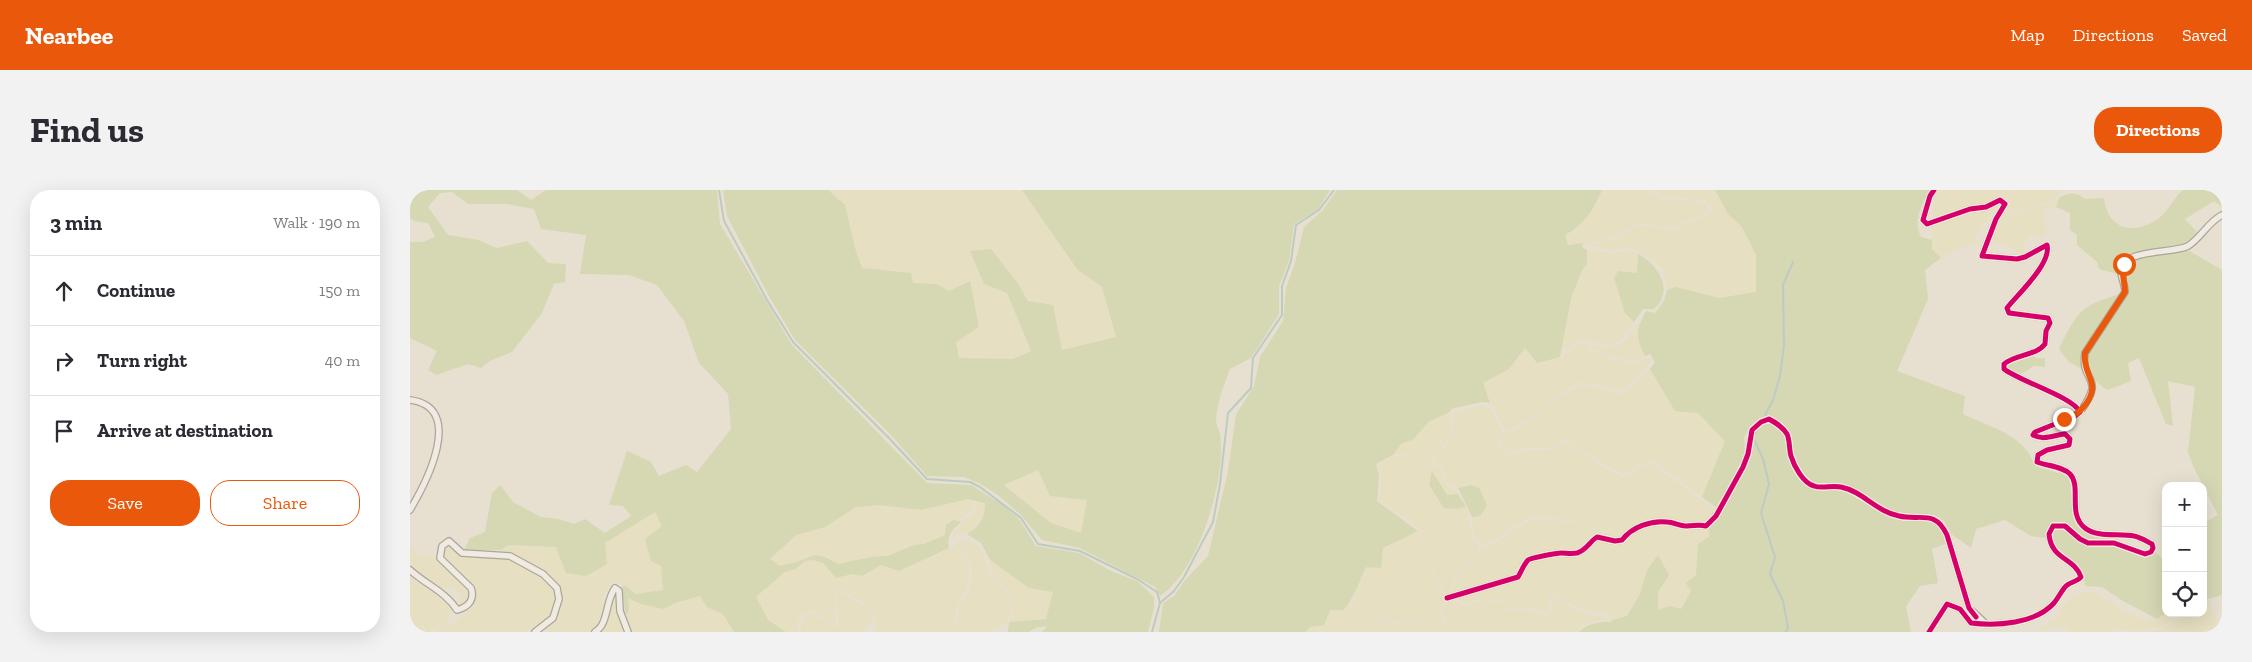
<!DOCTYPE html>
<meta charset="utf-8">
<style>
:root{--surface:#fff;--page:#f2f2f3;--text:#2b2b33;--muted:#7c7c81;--line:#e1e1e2;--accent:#ea580c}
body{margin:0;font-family:"Zilla Slab",serif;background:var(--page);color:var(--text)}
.controls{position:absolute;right:15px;bottom:15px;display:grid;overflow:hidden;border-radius:10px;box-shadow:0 5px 20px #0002}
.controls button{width:45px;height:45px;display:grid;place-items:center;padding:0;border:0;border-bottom:1px solid var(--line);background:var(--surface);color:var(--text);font:25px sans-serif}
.stop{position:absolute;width:15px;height:15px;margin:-11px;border:4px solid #ea580c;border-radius:50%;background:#fff}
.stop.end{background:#ea580c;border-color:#fff;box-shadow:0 1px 5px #0008}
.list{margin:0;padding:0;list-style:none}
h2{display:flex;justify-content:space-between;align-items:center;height:65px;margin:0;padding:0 20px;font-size:21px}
h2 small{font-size:16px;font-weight:400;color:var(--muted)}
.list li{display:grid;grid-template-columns:32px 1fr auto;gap:15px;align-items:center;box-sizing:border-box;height:70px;padding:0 20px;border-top:1px solid var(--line)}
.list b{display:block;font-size:19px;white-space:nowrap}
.list em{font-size:16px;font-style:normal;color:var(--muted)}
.actions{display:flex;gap:10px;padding:15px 20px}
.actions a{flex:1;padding:11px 0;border:1px solid var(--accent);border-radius:20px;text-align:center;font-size:18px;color:var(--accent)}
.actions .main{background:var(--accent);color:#fff}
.icon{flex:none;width:28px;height:28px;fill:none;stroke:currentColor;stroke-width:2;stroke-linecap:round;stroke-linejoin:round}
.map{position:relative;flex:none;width:1812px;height:442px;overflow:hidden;border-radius:20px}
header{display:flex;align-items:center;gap:30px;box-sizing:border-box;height:70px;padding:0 25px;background:var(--accent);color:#fff}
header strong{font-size:24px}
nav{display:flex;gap:28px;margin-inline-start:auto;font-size:18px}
.intro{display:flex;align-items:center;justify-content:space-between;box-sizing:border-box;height:120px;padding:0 30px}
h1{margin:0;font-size:35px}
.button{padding:12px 22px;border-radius:20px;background:var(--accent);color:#fff;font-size:18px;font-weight:700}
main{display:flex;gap:30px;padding:0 30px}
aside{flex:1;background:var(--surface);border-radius:20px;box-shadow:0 5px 20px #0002}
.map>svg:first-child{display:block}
</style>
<header>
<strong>Nearbee</strong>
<nav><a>Map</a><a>Directions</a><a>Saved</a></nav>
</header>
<div class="intro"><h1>Find us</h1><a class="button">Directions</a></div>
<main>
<aside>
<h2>3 min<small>Walk · 190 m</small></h2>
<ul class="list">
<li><svg class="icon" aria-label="ahead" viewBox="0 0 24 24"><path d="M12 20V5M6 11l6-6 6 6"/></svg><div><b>Continue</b></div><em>150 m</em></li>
<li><svg class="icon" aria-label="right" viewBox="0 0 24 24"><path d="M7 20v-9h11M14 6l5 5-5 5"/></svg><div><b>Turn right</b></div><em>40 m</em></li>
<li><svg class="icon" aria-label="arrive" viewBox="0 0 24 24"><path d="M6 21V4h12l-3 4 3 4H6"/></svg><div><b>Arrive at destination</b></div></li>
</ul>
<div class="actions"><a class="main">Save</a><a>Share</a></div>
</aside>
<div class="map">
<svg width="1812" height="442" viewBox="0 0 1812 442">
<rect width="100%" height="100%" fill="#e7e0d1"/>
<g fill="#e6dfc2">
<path d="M418,0H612L667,79L692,97L706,147L652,160L609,95L561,61L574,94L597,103L621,161L603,169L549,168L545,152L559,91L539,101L527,94L503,93L501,83L452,78L445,58L435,15Z"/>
<path d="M1192,0H1237L1252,10L1285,11L1296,15L1300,21L1264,37H1249L1229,32L1208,45L1181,53L1158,55L1155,44L1165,40L1187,13Z"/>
<path d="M1242,0H1305L1318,24L1332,37L1346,65V103L1309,108L1266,97L1257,100L1254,82L1250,76L1230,62L1217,58L1200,60L1177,56L1212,46L1226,35L1263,40L1304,21L1295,10L1251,6Z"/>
<path d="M1528,0H1604L1596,9L1586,8L1575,14L1563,15L1525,27L1522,23L1525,9L1522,7Z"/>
<path d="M1606,0H1648L1650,4L1635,14H1629L1599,23L1595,20L1599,7Z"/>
<path d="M1650,7L1646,17L1634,20V34L1639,37L1631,48L1619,46L1613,58L1615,63L1607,65L1605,59H1602L1594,53H1580L1587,30L1593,21L1600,25L1630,15L1636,16Z"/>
<path d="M1588,14L1565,48L1569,54L1549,58L1531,68L1522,59V36L1559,21Z"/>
<path d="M1177,60L1199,63L1220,61L1228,64L1227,83L1208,81L1215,123L1224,132L1216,144L1205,153H1188L1174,149L1152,160L1162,104L1168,96L1170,80L1177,74Z"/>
<path d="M1229,132L1228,152L1235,166L1229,169L1220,170L1200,167L1184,160L1178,154L1193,157L1209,155L1216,150Z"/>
<path d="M1175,153L1178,159L1186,163L1202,170L1223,173L1240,168L1241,172L1214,199L1202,200L1190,195L1171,192L1158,198L1129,222L1101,240L1097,241L1093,238L1083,215L1080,213L1072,193L1099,179L1115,158L1150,168L1169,154Z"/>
<path d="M1240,179L1265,220L1288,223L1316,251L1292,307L1243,271L1227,275L1219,282L1211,284L1199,276L1189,272L1185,267L1169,262L1157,249L1140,258L1119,257L1098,263L1093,259L1091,254L1093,242L1097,244L1108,239L1160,200L1168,196L1178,195L1209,204L1218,201Z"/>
<path d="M1072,215L1078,217L1085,227L1091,240L1089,257L1097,265L1120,260H1140L1155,252L1158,253L1166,262L1184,269L1187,275L1213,287L1220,285L1229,277L1242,274L1307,321L1295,334L1275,335L1241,330L1210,349L1188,346L1182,333L1124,326L1095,341L1088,349L1071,354L1063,343L1062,327L1070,326L1060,295L1048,298L1038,293L1031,276L1024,273L1026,264L1035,258L1043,244L1042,223Z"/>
<path d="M1040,222L1041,245L1029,261L1025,263L1014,259L1005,264L983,265L991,254L1004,249L1018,232Z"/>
<path d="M1014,260L1024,264L1022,274L1030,278L1036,295L1046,300L1048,304L1037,306L1022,282L1019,295L1034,318L1046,319L1056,317L1059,325L1061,344L1069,357L1066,367L1054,374L1045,386L1037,407L1019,372L1009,340L1002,332L968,310L971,299V284L968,274L982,267L1005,265Z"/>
<path d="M628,280L640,306L678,310L671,343L641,333L594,295Z"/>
<path d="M558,309L563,313L562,321L552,327L551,332L543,330L535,345L514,354L504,355L478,366L461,367L428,374L416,367L395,366L385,373L370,376L359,369L386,345L415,337L446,317L469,315L511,320Z"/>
<path d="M566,310L575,313V324L569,336L557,344L547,345L541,349L543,342L553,334L554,329L561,326L565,321Z"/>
<path d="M245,322L252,336L253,401L226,404L208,392L202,394L196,399L194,406L195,417L186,437L178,442H137L138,436L150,421L153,411L152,400L144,389L133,380L91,360L98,355L147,357L156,383L195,353Z"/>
<path d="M1125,329L1181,334L1186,346L1175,357L1162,362L1149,360L1131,365H1122L1118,368L1107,385L1087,393L1072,395L1039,406L1047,386L1056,374L1067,367L1071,357L1090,351L1098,342Z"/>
<path d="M1251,334L1298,338L1300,346L1288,354L1286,385L1281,401L1271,419L1260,416L1248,420V402L1259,385L1237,380L1230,404L1217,426L1202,430L1197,424L1165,417L1156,410L1144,405L1140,407L1138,423L1124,418L1100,419L1096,416L1093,410L1087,409L1075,413L1070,410H1063L1057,414L1044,408L1111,387L1118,372L1123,370L1149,365L1165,367L1177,361L1186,350L1201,353L1231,338Z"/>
<path d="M1008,341L1018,373L1036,409L1029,423L1007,428L1000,432L989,430L978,434L971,429L949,392L956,377L972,358Z"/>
<path d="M557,350L564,353L571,359L579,382L605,411L596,433L578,442H553L548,430L549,416L559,401L562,381L561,375L553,366H558L556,362L542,358L548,352Z"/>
<path d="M0,353L8,365L25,367L52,392L60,403L59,412L50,418L47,413L53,407L40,395L35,400L23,395L6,383L0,375Z"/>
<path d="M38,355H42L51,366L98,368L136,390L144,398L146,405V414L141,424L133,432L125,435L116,442H25L33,435L44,433L60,417L65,406L60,393L35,369L33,361Z"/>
<path d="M539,358L552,362L556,365L550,366L557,373L560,382L556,400L546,417L545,428L551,442H466L465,429L456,414L435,402L425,398L426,433L424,435L405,421L398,422L391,426L387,434V442H376L358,430L346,407L375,382L385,379L395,371L405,370L413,373L426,388L442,384L452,386L471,375L489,381Z"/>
<path d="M580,370L619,398L643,402L636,429L599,432L606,410L581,381Z"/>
<path d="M0,384L6,391L34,410L42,421L36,430L41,432L30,434L28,439H23L21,442H0Z"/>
<path d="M949,394L970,431L978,435L989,432L998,442H945L940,426L945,403Z"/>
<path d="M427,400L455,416L463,429L452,442H391V433L398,424L403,423L427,438L428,433Z"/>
<path d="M204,402H207V421L213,442H189L197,431Z"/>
<path d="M1675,402L1687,403L1715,422L1743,432L1756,423H1772L1751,437L1729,441L1702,439V442H1660L1657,437L1629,439L1648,427L1653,416L1666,404Z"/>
<path d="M942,404L939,427L944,442H895L920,420L941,413Z"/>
<path d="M290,405L297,417L313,424L324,442H221L215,424L219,422L218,408L254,419L265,413Z"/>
<path d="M1144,407L1156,412L1163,419L1199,429L1184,431L1171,436L1166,442H1041L1031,423L1038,409L1057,416L1064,412H1070L1075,415L1087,410L1092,412L1095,418L1100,421L1124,420L1138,426L1141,422L1142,408Z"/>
<path d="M1799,411L1812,442H1739L1753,439L1777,423H1793V413Z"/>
<path d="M1029,424L1039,442H1001L990,431L1001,434L1007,429Z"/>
</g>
<g fill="#d6d7b3" fill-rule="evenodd">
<path d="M0,0H107L121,10L136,0H307L310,34L382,155L517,293L561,295L594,316L609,329L626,356L669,363L701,381L727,391L744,407V418L738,442H632L637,436L625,438L619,442H598L599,432L636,429L643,402L619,398L580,370L571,353L557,344C570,336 575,329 575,313L558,309L511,320L469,315L446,317L415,337L386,345L360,369L370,376C375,374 381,374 386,372C406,364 408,362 428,374L461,367L478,366L504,355L514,354L535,345L536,335L543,330L551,332C542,340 536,346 539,358L489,381L471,375L452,386L442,384L426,388L413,373L404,370L395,371L385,379L375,382L346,407L358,430L376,442H324L313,424L297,417L290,406L265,413L254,419L231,414L218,408L219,422L215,424L212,396H216L226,404L253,400L251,376L241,371L235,349L252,336L245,322L195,353L197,374L176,386L156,383L146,357L98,355L91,360H54L60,348L75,342L82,303L90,295L103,312L131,327L148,329L164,334L175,329L195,343L221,326L213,316L199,315L217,261L241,272L249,286L276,275L287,282L321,239L318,204L289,173L274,131L247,95L219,85L170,84L176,45L131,39L124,19L97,14H58L42,2L30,3L18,17L38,45L68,50L87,58L117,51L138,73L156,74L155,92L144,94L132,123L102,162L80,171L71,178L58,174L26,185L18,180L27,161L0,148V52H12L25,47L18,33L4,31L0,28Z"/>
<path d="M313,0H418L435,15L445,58L452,78L501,83L503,93L527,94L539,101L560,91L569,137L546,152L549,168L603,169L621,161L597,103L574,94L560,61L581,59L609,95L618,111L643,115L652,160L706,147L692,97L667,79L612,0H920L908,20L884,34L879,71L869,96V124L841,168L820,179C814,195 807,212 806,230C806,235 809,240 810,244C811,251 811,260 811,267C808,310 786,382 750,406L745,397L670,358L632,350L610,324L588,305L569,293L554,287L517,286L480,244L385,150L359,106L317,26ZM628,280L640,306L677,310L671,343L641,333L594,295Z"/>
<path d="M927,0H1192C1185,18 1173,36 1155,45L1158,55L1173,53L1172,57L1177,60V74C1168,83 1169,94 1162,104L1150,167L1127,173L1115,158L1099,179L1073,193L1080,213L1072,212L1041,219L1040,222L1018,232L1004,249L991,254L983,265L966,274L969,286L967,311L1008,341L973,358L971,378L956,377C949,391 944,409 933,420H920L914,435L900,437L895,442H749L753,413L764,406L775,390L798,366L818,281L826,224L844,196L850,167L873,131L876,98L885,73L894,37L913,20Z"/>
<path d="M1305,0H1520C1511,15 1503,31 1511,47L1522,50V59L1531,68L1515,80L1518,109L1487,181L1555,206L1553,224C1577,236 1616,245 1624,275C1634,281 1648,281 1659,287L1665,330L1670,336L1676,341L1703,347L1701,351C1693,351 1684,352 1677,350C1660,344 1668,331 1642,335L1637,341L1636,348L1621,346L1595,330L1566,339L1561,358L1540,343L1534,331L1525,325L1488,324L1454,308L1438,295L1404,294L1396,288L1388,277L1383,266L1380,241L1370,231L1359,226L1349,229L1338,239L1334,247L1335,264L1307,318L1292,307L1315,251L1288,223L1265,221L1240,179L1245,172L1240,164L1235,166C1225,145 1226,140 1236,121L1245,123L1254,111L1257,100L1266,97L1309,108L1346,102V65L1332,37L1318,24Z"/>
<path d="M1773,0H1812V17L1804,11L1775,29L1788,43C1784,48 1780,54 1773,56C1750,64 1719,57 1707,84L1689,79L1687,72L1667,55V45L1660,40V23L1646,17L1650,7C1661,2 1666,2 1675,9L1694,8C1697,39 1723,46 1748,29C1759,21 1764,7 1773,0Z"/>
<path d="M1776,59L1812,80V405L1793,410V333L1808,325L1783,276L1778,262L1785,197L1758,191L1763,236L1756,234L1729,168L1718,173L1721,191L1698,200C1684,193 1674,178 1677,162L1717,101V92L1713,81C1723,60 1756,62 1776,59Z"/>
<path d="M1228,64C1248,74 1265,101 1244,119H1233L1224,132L1215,123L1204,88L1208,81L1227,83Z"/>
<path d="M1711,104L1672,173V179L1659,172L1649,159C1666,123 1672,114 1711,104Z"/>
<path d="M1622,162L1625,168H1635V177L1624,176L1608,186L1595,178L1596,174Z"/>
<path d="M1353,232H1360L1371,240L1375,246L1395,292L1434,300L1473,324L1488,329L1518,330L1526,334L1537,353L1522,359L1528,393L1510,396L1496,416L1501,442H1169C1177,433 1189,432 1201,432L1202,430L1217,426L1230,404L1237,380L1248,365L1259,385L1248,402V420L1260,416L1271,419L1281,401L1276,393L1286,385L1288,354L1300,346L1298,338L1321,303L1343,240Z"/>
<path d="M1022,281L1037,305L1048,304L1056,317L1046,319L1034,318L1019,295Z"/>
<path d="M1060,295L1069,298L1077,315L1070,326L1062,327L1048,298Z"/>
<path d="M1655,338L1670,352L1679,355H1704L1727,365L1737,366L1745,362L1754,370L1753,391L1756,395V423L1747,429L1713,411L1692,397L1675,396L1674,385L1669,378L1644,358L1641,343L1645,339Z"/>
</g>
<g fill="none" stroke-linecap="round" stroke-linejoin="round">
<g stroke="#bcccc2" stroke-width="2">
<path d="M309,0L314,31L357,110L383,152L478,247L517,289L560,292L570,297L611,328L628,354L670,361L727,389L747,402L750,413"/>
<path d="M1353,229L1363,210L1370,186L1374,155L1373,95L1383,72"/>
<path d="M1349,237L1343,247L1353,269L1359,294L1351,323L1365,367L1360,384L1373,411L1378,438L1376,442"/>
<path d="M742,442L750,413L764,401L774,387L803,332L810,294L818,223L841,198L843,168L872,125V96L881,71L886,35L909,20L924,0"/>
</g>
<defs>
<g id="street">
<path d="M0,210C56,217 16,293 0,320"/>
<path d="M1670,222C1697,185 1670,194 1675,163L1715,102C1715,95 1712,90 1711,83C1709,58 1764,64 1778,56C1791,48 1798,32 1812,25"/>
<path d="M0,380C15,394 36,402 47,420C59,417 65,409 61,398L30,368L32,356L39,351L52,363L100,366L133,384L147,398L149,409L143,428L125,442"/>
<path d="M1037,408L1108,387C1111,382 1114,374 1118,370C1120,368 1147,363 1151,363C1156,363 1162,364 1167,363C1177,360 1179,352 1187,347L1205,351L1212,350C1222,337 1241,330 1257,332C1264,332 1271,337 1277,336C1284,336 1289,334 1296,336L1306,326L1333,277L1338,264L1342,240L1351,232L1359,229C1366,233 1373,237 1377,244C1380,250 1379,260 1381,266C1384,276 1393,293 1404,296C1412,299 1422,295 1431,297C1452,301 1467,322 1489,326C1511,331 1525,319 1537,345L1559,418L1576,434"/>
<path d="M185,442C199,434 195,411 205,398L209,401L210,421L218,442"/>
<path d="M1519,442L1537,414L1550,419L1561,433C1587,436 1625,434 1644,413C1648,408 1651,402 1655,397C1659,392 1667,392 1671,387C1664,367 1641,370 1639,344L1643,336H1655L1670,349L1678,353H1704L1735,364L1741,362L1743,358L1742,354C1736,351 1730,347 1724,346C1710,343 1687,348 1675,338C1657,324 1672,297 1660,284C1652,276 1637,276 1627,272L1628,265L1637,260L1659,255L1660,249L1655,244C1644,245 1634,251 1623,245L1625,242L1665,226L1670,222C1663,207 1609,191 1594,179V174C1605,164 1626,166 1635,154L1636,141L1640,133L1638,128L1599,123L1597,118C1608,104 1642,73 1637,55L1615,67L1607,69L1572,66L1586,29L1595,14L1590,10L1576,17L1560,19L1517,34L1513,30L1520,6L1524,0"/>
</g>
</defs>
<use href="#street" stroke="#ada599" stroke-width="8"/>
<use href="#street" stroke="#efebe3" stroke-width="5.5"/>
<defs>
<g id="cycleway">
<path d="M1037,408L1108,387C1111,382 1114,374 1118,370C1120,368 1147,363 1151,363C1156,363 1162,364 1167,363C1177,360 1179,352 1187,347L1205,351L1212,350C1222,337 1241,330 1257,332C1264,332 1271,337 1277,336C1284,336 1289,334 1296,336L1306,326L1333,277L1338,264L1342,240L1351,232L1359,229C1366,233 1373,237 1377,244C1380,250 1379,260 1381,266C1384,276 1393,293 1404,296C1412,299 1422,295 1431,297C1452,301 1467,322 1489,326C1511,331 1525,319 1537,345L1559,418L1566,427"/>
<path d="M1519,442L1537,414L1550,419L1561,433C1587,436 1625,434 1644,413C1648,408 1651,402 1655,397C1659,392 1667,392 1671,387C1664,367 1641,370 1639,344L1643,336H1655L1670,349L1678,353H1704L1735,364L1741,362L1743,358L1742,354C1736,351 1730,347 1724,346C1710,343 1687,348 1675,338C1657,324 1672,297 1660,284C1652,276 1637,276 1627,272L1628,265L1637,260L1659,255L1660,249L1655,244C1644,245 1634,251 1623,245L1625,242L1665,226L1670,222C1663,207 1609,191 1594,179V174C1605,164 1626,166 1635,154L1636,141L1640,133L1638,128L1599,123L1597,118C1608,104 1642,73 1637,55L1615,67L1607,69L1572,66L1586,29L1595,14L1590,10L1576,17L1560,19L1517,34L1513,30L1520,6L1524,0"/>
</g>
</defs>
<use href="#cycleway" stroke="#f7eed8" stroke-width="8"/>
<use href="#cycleway" stroke="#d6006c" stroke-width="5"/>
</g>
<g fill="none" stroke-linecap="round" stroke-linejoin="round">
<path stroke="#ea580c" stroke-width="6" d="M1654,229C1664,226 1669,223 1676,214C1692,192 1672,185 1675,163L1715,102C1715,91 1711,84 1714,74"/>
</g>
</svg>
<div class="controls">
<button>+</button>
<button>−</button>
<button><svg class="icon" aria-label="locate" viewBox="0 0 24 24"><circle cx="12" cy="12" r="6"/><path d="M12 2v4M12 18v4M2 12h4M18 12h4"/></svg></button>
</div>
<div class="stop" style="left:1714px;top:74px"></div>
<div class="stop end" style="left:1654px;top:229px"></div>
</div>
</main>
